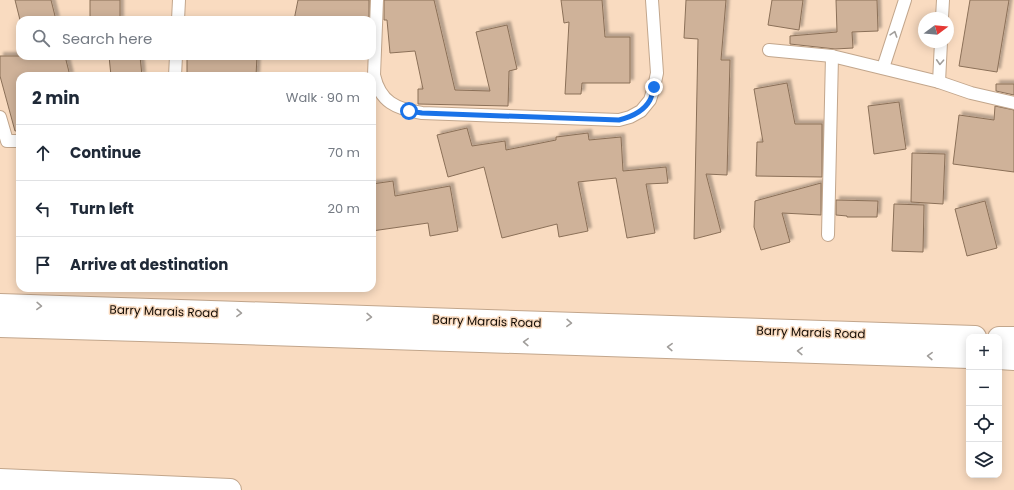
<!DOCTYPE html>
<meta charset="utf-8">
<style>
:root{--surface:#fff;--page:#f6f6f7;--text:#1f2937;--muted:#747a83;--line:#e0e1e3}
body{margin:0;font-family:Poppins,sans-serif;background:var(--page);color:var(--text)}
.controls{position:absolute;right:12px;bottom:12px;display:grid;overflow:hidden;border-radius:8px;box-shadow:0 2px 10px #0003}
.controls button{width:36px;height:36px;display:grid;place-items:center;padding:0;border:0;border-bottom:1px solid var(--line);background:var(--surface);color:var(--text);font:20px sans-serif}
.compass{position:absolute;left:918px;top:12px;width:36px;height:36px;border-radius:50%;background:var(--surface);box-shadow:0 2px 10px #0003;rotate:74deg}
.stop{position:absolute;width:12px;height:12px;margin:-9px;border:3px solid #1a73e8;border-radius:50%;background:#fff}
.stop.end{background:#1a73e8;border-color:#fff;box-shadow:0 1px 4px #0008}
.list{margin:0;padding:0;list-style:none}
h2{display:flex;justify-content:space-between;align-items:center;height:52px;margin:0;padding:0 16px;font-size:17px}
h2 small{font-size:13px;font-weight:400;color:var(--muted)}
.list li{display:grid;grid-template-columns:26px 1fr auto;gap:12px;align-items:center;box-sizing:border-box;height:56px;padding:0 16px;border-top:1px solid var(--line)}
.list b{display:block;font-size:15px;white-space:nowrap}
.list em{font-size:13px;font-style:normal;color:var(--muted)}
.icon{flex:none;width:22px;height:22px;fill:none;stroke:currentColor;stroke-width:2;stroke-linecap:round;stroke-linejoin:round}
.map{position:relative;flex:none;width:1014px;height:490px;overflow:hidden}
.search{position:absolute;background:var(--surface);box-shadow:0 2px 10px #0003;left:16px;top:16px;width:360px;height:44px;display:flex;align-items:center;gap:10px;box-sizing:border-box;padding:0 14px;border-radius:12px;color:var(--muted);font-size:15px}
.panel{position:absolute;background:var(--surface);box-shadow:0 2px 10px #0003;left:16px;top:72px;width:360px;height:220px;border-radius:12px}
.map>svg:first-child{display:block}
</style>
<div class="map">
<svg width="1014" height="490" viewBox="0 0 1014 490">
<defs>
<filter id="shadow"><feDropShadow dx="3.5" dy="-3.5" stdDeviation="1" flood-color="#0004"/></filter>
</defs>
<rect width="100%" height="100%" fill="#f9dbc0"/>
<g fill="#cfb299" stroke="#8b7058" filter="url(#shadow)">
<path d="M15,0H51L56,20H20Z"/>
<rect x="90" y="0" width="30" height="20"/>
<path d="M298,0H369V20H294Z"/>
<path d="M384,0H434L455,90L490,91L476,32L507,25L517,69L509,71L508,106L418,104V89H423L415,51L390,53L387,20H384Z"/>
<path d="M561,0H602L605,37H630V83H582L581,94H565L569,22L564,23Z"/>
<path d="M686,0H726L721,60H730L727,175L706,174L721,232L694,239L698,39L684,38Z"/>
<path d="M772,0H803L799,30L768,25Z"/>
<path d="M836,0H877L878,31L852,32L853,48L835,49L790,44V36L837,32Z"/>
<path d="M970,0H1009L997,72L959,66Z"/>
<path d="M0,56H65L70,76H20V130L15,131L0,76Z"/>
<path d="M109,56H140L142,76H111Z"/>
<path d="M187,56H257L256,76H187Z"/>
<path d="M787,83L795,124H822V177L756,176L757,142H763L754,89Z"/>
<path d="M996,84H1014V95L996,91Z"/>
<path d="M899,102L906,149L874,154L868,106Z"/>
<path d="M995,106L1014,110V172L953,164L959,115L994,120Z"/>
<path d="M467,128L472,146L505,141L506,150L556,140V137L588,133L589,140L621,137L623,171L666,167L668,183L646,184L655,233L627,238L616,178L578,182L588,231L559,237L557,224L502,238L484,167L448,177L437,135Z"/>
<path d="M912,153L945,154L943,204L911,202Z"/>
<path d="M393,181L395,196L450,186L458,231L430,236L428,223L372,231V184Z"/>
<path d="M821,183V215L782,213L790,242L761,250L754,227L755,201Z"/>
<path d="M836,200L878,201L877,217H847V216L836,215Z"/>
<path d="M985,201L997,248L967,256L955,209Z"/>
<path d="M894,204L924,205L923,252L892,251Z"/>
</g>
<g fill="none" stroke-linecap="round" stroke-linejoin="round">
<defs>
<g id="service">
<path d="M377,0L374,75C380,102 396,109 422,113L619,120L630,117L641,111L650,100L654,87L657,73L652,0"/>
<path d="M942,18L943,0"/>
<path d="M178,20L179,0"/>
<path d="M769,50L832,56L939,82L971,93L1014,103"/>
<path d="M883,68L905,0"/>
<path d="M175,76L176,56"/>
<path d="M939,82L941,42"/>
<path d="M0,117L7,141H20"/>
<path d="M828,235L832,56"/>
</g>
<path id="minor" d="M0,480L230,490"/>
<g id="secondary">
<path d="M0,305L975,337"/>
<path d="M0,326L210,332L969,357"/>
<path d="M999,338H1014"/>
<path d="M999,358L1014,359"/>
</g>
</defs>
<use href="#service" stroke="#c2a68c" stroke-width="14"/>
<use href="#minor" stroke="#c2a68c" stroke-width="24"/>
<use href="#secondary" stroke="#c2a68c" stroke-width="24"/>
<use href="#service" stroke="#fff" stroke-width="12"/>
<use href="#minor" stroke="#fff" stroke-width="22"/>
<use href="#secondary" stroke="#fff" stroke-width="22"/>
</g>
<defs><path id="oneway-chevron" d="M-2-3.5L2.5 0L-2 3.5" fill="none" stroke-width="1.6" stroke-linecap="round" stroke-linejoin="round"/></defs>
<g stroke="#a19e9b">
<use href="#oneway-chevron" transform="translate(894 34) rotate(-72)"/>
<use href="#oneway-chevron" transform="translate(940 62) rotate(93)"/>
<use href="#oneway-chevron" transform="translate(39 306) rotate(2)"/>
<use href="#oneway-chevron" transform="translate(239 313) rotate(2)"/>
<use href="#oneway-chevron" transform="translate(369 317) rotate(2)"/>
<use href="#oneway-chevron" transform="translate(569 323) rotate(2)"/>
<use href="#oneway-chevron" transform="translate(526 342) rotate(-178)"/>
<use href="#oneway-chevron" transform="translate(670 347) rotate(-178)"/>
<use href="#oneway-chevron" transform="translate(800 351) rotate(-178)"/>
<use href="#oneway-chevron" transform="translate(930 356) rotate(-178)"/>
</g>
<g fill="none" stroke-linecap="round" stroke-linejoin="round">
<path stroke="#1a73e8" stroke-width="5" d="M409,111L422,113L619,120C631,117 644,111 650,100C652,96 653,91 654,87"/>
</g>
<g text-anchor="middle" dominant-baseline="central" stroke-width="3" stroke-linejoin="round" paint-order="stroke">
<g font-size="12" fill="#150c04" stroke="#f9dbc0">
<text transform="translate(164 311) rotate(2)">Barry Marais Road</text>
<text transform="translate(487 321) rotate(2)">Barry Marais Road</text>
<text transform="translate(811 332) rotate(2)">Barry Marais Road</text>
</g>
</g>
</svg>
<div class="controls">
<button>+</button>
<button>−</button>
<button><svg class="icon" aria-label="locate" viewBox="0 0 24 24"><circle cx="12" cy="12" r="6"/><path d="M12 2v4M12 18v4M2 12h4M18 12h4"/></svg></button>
<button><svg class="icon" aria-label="layers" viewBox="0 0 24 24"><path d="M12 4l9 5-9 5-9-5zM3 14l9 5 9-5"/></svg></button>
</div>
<svg class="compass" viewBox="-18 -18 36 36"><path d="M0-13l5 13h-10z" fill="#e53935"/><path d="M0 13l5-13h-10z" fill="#747a83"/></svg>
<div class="stop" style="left:409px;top:111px"></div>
<div class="stop end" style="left:654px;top:87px"></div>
<div class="search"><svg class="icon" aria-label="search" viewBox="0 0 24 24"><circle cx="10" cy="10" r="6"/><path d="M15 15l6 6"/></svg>Search here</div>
<section class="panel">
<h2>2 min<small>Walk · 90 m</small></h2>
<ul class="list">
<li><svg class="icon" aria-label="ahead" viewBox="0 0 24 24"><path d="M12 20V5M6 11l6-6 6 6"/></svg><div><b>Continue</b></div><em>70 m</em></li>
<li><svg class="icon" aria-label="left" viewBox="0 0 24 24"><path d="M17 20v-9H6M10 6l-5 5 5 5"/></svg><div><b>Turn left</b></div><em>20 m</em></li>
<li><svg class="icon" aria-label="arrive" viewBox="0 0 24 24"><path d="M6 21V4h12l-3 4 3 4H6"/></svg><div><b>Arrive at destination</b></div></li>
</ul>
</section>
</div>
